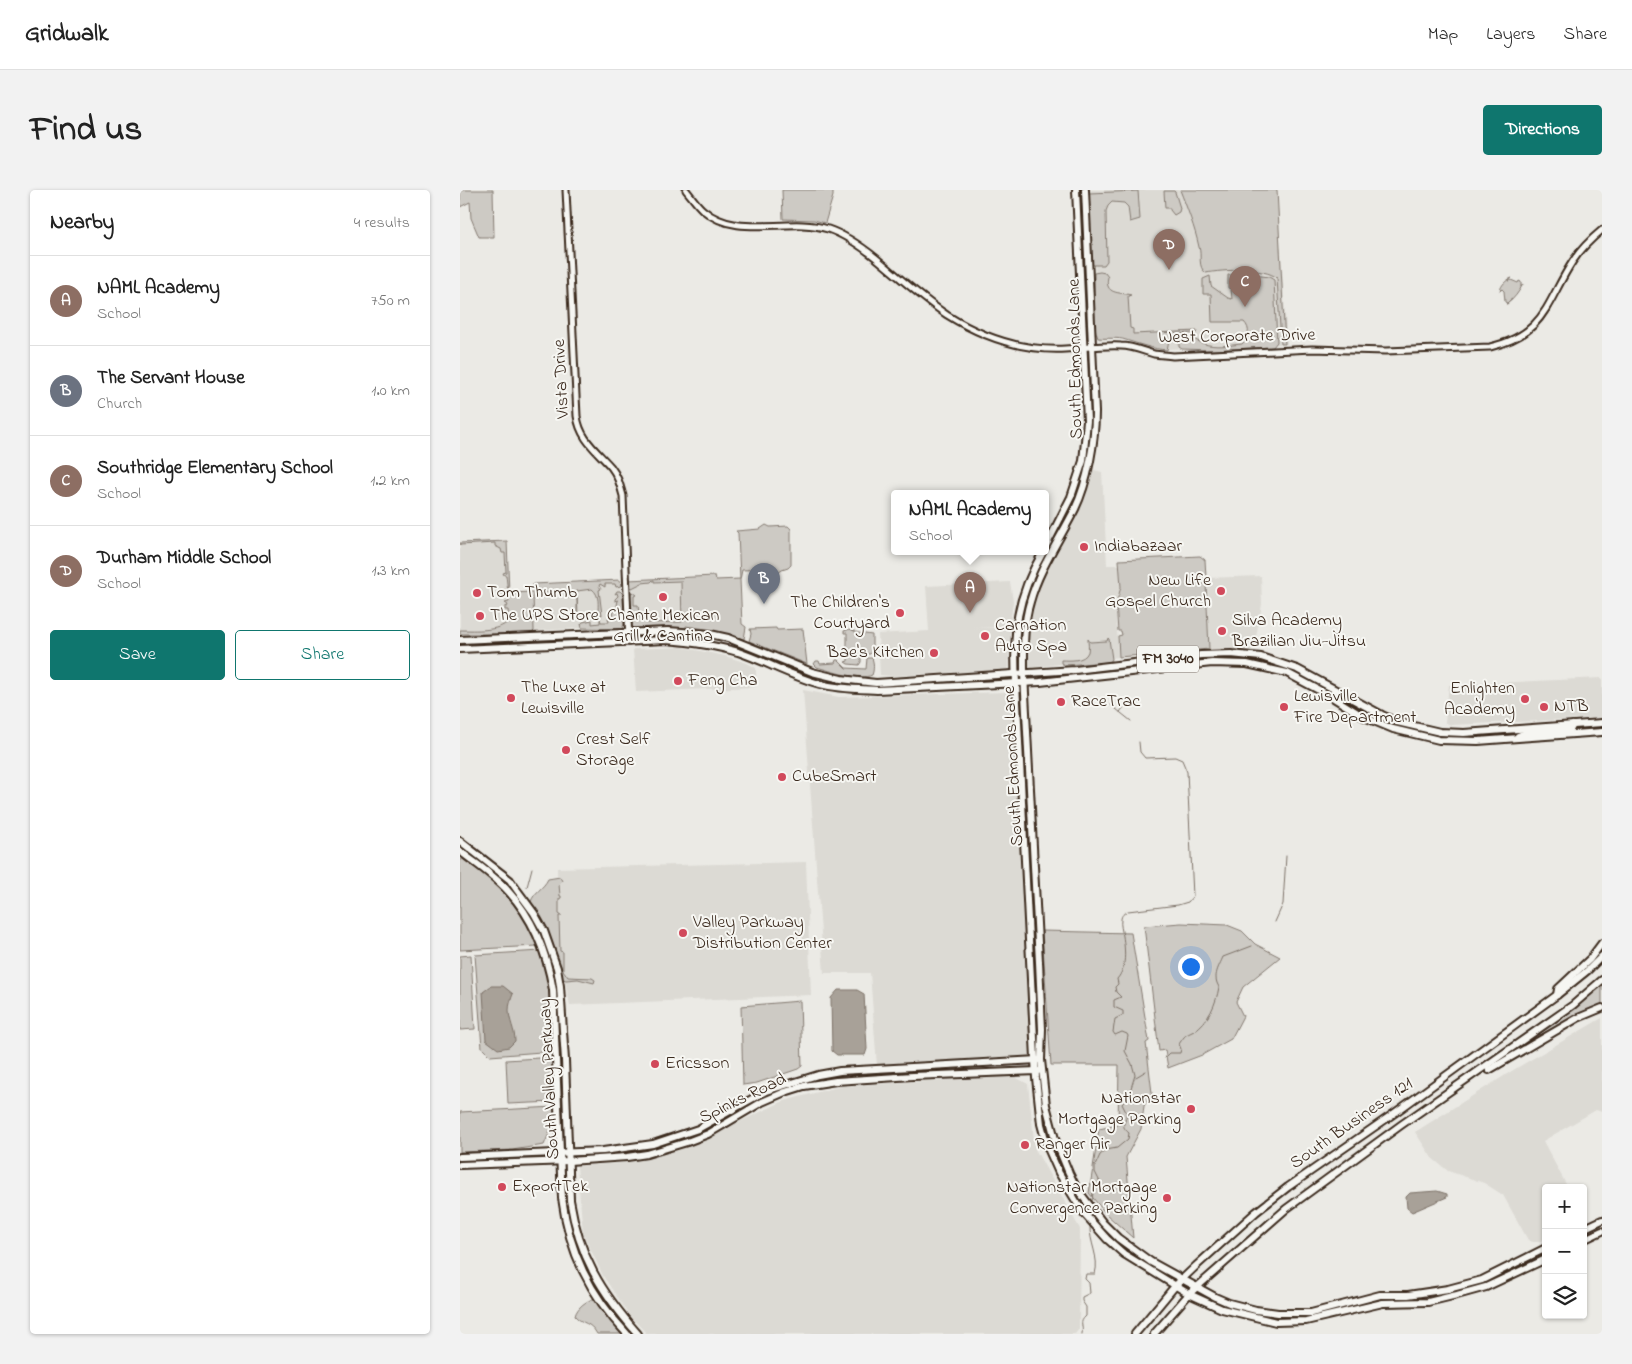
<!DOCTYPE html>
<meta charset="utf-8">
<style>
:root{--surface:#fff;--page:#f2f2f2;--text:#222;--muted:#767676;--line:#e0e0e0;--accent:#0f766e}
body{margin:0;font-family:"Indie Flower",sans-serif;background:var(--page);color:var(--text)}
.controls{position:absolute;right:15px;bottom:15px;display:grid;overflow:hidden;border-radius:5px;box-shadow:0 1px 4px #0004}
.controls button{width:45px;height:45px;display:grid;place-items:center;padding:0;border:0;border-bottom:1px solid var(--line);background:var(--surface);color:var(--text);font:25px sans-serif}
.you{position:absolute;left:730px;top:776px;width:18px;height:18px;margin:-12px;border:4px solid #fff;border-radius:50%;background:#1a73e8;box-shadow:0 0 0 8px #1a73e833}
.badge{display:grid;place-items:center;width:32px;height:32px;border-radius:50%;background:var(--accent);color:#fff;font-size:16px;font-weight:700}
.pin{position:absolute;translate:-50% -41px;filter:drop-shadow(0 1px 2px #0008)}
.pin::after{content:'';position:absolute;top:26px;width:18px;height:15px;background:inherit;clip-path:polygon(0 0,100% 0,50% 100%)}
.popup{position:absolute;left:431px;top:300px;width:158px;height:65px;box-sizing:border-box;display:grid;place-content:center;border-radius:5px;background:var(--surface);filter:drop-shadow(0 1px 4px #0005);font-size:16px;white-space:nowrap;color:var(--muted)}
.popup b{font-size:19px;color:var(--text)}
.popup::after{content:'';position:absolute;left:50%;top:100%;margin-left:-10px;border:10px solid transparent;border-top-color:var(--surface)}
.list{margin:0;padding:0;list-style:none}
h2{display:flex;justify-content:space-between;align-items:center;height:65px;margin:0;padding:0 20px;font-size:21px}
h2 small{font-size:16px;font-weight:400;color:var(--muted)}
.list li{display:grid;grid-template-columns:32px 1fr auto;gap:15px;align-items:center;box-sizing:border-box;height:90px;padding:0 20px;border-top:1px solid var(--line)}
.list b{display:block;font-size:19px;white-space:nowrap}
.list p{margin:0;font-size:16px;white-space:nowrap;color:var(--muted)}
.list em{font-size:16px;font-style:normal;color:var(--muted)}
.actions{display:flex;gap:10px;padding:15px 20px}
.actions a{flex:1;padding:11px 0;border:1px solid var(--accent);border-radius:5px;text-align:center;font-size:18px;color:var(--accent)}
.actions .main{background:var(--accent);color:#fff}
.icon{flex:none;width:28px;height:28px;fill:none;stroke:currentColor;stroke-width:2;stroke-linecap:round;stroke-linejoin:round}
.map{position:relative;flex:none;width:1142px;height:1144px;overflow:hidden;border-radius:5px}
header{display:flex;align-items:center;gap:30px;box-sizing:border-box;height:70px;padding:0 25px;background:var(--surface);border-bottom:1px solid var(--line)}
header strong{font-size:24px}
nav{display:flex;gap:28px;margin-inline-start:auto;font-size:18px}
.intro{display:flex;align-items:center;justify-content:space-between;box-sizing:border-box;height:120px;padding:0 30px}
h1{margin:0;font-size:35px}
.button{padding:12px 22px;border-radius:5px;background:var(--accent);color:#fff;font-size:18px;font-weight:700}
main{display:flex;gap:30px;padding:0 30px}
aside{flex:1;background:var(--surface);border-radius:5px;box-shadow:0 1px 4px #0004}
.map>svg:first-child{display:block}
</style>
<header>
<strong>Gridwalk</strong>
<nav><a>Map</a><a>Layers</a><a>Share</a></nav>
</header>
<div class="intro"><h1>Find us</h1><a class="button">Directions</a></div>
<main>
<aside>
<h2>Nearby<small>4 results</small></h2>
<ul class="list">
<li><span class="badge" style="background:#8d6e63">A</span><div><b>NAML Academy</b><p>School</p></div><em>750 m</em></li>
<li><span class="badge" style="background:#6b7280">B</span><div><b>The Servant House</b><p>Church</p></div><em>1.0 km</em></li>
<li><span class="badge" style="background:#8d6e63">C</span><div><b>Southridge Elementary School</b><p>School</p></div><em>1.2 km</em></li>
<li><span class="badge" style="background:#8d6e63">D</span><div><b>Durham Middle School</b><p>School</p></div><em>1.3 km</em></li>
</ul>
<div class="actions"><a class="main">Save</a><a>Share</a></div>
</aside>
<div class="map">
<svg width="1142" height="1144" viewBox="0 0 1142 1144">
<rect width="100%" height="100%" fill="#ebeae5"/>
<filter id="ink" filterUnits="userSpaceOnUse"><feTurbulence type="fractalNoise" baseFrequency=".02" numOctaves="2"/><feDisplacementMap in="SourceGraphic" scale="10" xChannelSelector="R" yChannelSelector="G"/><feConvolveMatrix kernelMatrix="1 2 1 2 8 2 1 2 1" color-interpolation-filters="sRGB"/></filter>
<g filter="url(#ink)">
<g fill="#dcdad4">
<path d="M630,0H817L827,154L706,159L659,148L639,150Z"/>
<path d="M630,279L642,282L647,375H660L661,396L655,413L659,467L567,478L569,427L590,372Z"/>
<path d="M46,351L49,438L0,441V353Z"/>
<path d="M801,386L802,414L794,458L789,461L749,459L746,388Z"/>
<path d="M221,387L223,433L175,435L170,390Z"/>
<path d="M160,391L163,438H123L74,441L73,395Z"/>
<path d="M550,392L553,411L550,436L514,438L551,437L549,456V477L547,480L430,486L420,485L418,444L469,441L466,396Z"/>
<path d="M221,457L265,466L287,473L296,478V497L176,502L173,459Z"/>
<path d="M1142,488V528L991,535L985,532L989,495Z"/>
<path d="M343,500L379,507L547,502L551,507L570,832L569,845L570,868L417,876L410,783H364Z"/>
<path d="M346,672L351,805L110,815L99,764L97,678Z"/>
<path d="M1142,828V922L1136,920L1083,951L1108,998H1086V1048L1079,1052H1073L1068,1050L1043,1005L1024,993L988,981L972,968L955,942L1055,879Z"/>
<path d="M553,886L568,894L575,959L620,1039L619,1139L615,1144H187L170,1126L143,1086L123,1043L117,976L161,973L219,960L324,911L381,896Z"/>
</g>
<g fill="#cdcac4" stroke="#847a71">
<path d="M0,0H33L34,47H19L11,28L10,12L0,17Z"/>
<path d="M322,0H373V6L365,33L354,30L323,29Z"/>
<path d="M720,0H817L825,154H821L817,88C805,77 762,80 746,83C737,77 742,65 739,57C735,38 727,18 720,0Z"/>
<path d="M678,1L680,29L670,32L668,17L664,13L652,12L648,16L646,21L647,71L644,75H633L630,73L627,5L629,3Z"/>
<path d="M704,1H714L715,2L720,18L719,22L714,25L710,20V18H705Z"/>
<path d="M640,82L645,83L648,87C644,105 660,102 671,105L668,106L670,138L673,139V144L737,141L736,143L714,144L709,150L707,160C693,159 679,154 666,150C658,147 647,149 638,148C631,134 635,99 634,83Z"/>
<path d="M768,85H776L777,88L778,85H792L793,89L794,85L809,87L814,90L817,152L813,157L753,160L722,159L719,157V152C728,142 739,154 749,155C759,157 772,155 782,154C789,148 791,139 784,132H752L751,104H743V89L750,86L751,96L768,108L772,109L771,99L768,98Z"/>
<path d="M1052,88L1048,91L1051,90L1058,93L1059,91L1061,92V97L1063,94C1059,102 1054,109 1047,114H1046L1052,109L1047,113L1045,112L1044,101L1042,99L1040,101C1041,95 1046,90 1052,88Z"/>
<path d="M306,335L310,337L328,336L331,339V375L328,378L322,380L318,383L315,379L282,380L280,390L282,434L286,437L284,449L246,439L226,436V438H172L171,435L169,404L173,402L177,405L174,406V415H178L179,424L187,433L222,432L221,391L194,392V390H193L191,392L182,393L172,398L169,396L168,390L255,386L256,390L280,389L278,343L276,341L300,339Z"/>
<path d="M47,351L49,403L73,402L74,441L71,444H0V440C15,440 38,442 49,431L48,420H45V416L47,417L48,415L45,413L49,412L46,385H44L43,383L46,382L45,363H42L41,359L35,356V353L0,355V353Z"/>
<path d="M740,366L745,370L746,387L738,390V394H746L749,459L659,467L658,446L662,445L661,441H658L656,414L661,397L659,370Z"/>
<path d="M160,390L161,396L156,397L155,394H145V397L140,394L139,396L141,399L139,400L142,425L135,424L138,423C138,415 140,405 132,399L117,401L118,426H117V411L116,407L107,408L105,401L84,403L79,402V404L77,402H74L73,394Z"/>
<path d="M157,401H160L163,404L164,434L162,439L122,438L121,434L123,432L132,430V434L140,433V429L141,432H149L148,428L151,427L153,422L156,421L158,410L155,411V409L158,406L157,403L155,404Z"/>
<path d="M316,438L317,440L343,439L347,474L289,451L291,444L290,439Z"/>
<path d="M390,439L398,443L412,445V461L410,464H401V472L399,475L388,474L385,472L388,471V458H385L387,456V443H384V441Z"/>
<path d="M648,448L649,449L652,469L650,472L604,475L601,473V470C609,470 624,472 628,462C629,458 628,453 628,449L630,452L647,451Z"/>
<path d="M407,468H412C414,473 414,480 412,485C399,491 371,481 357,477L354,474L356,471H359L360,474L375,473L376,470H378L386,478L406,479Z"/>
<path d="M0,664L18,677L48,707L52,709L69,733L77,756L0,760Z"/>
<path d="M100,687L102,691L99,694L100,706H101V708L99,709V724L102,726H99L100,761L103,762V780L108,787L132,788L135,790L134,793L118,789L106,790L103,789L91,752L80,726L71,712C73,703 84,698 88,689Z"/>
<path d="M721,733L767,735L782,741L795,754L820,767L783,797L776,812L783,826L771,849L742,865L708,878L705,860L699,861L684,736Z"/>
<path d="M582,741L671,743L689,851L686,853L692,903L684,916L681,939L666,967L673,1048L646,1024L629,1003L639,939L658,935L659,875H591Z"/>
<path d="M81,761C92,793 92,827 94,861L30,866L22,858L15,765Z"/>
<path d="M11,765L15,839L0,840V766Z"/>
<path d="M1142,794V817L1050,864L1116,817Z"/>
<path d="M340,811L342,876L338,879L297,893L283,895L281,816Z"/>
<path d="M95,867L96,910L94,912L48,914L46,870Z"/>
<path d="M95,917L91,939L84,955L52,960L0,962V922Z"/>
<path d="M136,1108L165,1144H137C130,1131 123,1135 115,1126C117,1117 127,1110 136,1108Z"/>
</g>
<g fill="#a8a198" stroke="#7c7167">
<path d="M31,796H43L53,804C51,809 49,815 49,820C49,831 55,840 55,851L49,857L38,859L26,850L23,802Z"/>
<path d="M378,800H397L404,804L407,859L405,865H377L372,861L371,808Z"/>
<path d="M977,1001L987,1004V1007L952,1022L947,1018L946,1007L950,1003Z"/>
</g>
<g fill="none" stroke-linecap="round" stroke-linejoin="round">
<g stroke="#7c7167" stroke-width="1">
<path d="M651,515L671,531"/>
<path d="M660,522L664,517"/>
<path d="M67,697L72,678"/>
<path d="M815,732L823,714L826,666"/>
<path d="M705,868L710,863H720L721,859L719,854C726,844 724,846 734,841C749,831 756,814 759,797C752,786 759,777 763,767L792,756"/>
<path d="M676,887L686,881"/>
<path d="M632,1012L633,1002L640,992L635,982V976L640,965L646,960L657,958L668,949L669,943C658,934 668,933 666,922C665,919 663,917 662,914L668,908L675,885L672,874L665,861L668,846L667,844L662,842L655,845L653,842L655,829L663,825V821L654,817V810L661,807L656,802L655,797L658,794L657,789C667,778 665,760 663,746C662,741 660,734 661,730C661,725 664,723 668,721L718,715L728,712L733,706L727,582L722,570L715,567L685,568L680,562L679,552"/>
<path d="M622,1144C624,1135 618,1133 626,1126V1117L622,1111V1107L630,1103L629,1093L625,1089L626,1084H635C640,1068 629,1052 630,1036"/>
</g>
<defs>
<g id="minor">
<path d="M106,0L117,226C120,249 136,260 151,277C158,286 160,295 163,306L169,452"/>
<path d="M226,0C232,7 237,15 243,20C278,50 328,26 368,39C386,45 401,56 416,68C439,87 462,108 487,125C522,147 563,161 605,159C624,158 642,155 661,156C673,156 683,161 694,164C701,165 707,165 713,166L852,159L926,161L1030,157C1086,144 1086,112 1113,71C1121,59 1131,49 1142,40"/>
</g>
<g id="major">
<path d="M625,0L635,222C635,252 628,292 615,319C600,349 579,379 570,412C563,435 564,459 564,484L579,772L582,839L581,870L586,915L595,949L609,983L617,999L643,1033L658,1048L691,1072L755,1107L769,1113L796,1120L818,1123H851L920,1105H948L988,1099L1022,1090L1086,1058"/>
<path d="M585,358L611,307L623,271L627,231L616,0"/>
<path d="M583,362C556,408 553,441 556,493L576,888L581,934L587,956L599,983L622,1021L647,1049L664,1064L729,1104L762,1119L816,1132L846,1131L923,1113L968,1112L997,1105L1026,1097L1086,1069"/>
<path d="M0,450L208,441L250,444L268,448L352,482L381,489L416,493L615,480L741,465L771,464L801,467L837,479L922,525L937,532L980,542L1004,543L1142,533"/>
<path d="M0,459L206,450C230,452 254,455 278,462C305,471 331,486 360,494C379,499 397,499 417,500L580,492L752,473L787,474L827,483L872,507L904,527L933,539L979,550L1018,551L1142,542"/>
<path d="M1058,546L1066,543L1110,540L1113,535"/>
<path d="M0,651L50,690L57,700L74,723L84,741L97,778L100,796L105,870L110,1010C119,1066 141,1102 178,1144"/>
<path d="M0,661C16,674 34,685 48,701C73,728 87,764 93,800L102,1008C109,1062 130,1105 167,1144"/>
<path d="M1097,805L1098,799L1130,769L1142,753"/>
<path d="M1029,880L1118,828L1142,818"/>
<path d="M0,967L143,961L193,954L238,939L306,901L358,885L380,881L578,870"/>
<path d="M0,975L109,971L167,967L187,964L227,952L248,944L302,912L325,902L344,896L376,891L453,886L578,881"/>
<path d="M1123,1039L1142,1030"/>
<path d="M1123,1050L1142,1041"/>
<path d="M675,1144L715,1096L736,1076L796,1022L828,997L936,922L1097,805L1128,780L1142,766"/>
<path d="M694,1144L729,1104L826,1019L941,935L1113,815L1142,790"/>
</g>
</defs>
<use href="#minor" stroke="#3b2a1e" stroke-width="9"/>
<use href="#major" stroke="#3b2a1e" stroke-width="10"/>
<use href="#minor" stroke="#f6f6f2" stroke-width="5"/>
<use href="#major" stroke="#f6f6f2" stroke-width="6"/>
</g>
</g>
<g fill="#d1495b" stroke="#f6f6f2" stroke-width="2">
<circle cx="624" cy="357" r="5"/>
<circle cx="761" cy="401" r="5"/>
<circle cx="17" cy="403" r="5"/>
<circle cx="203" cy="407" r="5"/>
<circle cx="440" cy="423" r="5"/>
<circle cx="20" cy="426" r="5"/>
<circle cx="762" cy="441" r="5"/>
<circle cx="525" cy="446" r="5"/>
<circle cx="474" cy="463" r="5"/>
<circle cx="218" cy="491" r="5"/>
<circle cx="51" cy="508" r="5"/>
<circle cx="1065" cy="509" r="5"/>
<circle cx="601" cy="512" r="5"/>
<circle cx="824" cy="517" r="5"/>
<circle cx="1084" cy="517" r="5"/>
<circle cx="106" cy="560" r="5"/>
<circle cx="322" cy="587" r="5"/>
<circle cx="223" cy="743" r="5"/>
<circle cx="195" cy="874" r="5"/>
<circle cx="731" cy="919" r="5"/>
<circle cx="565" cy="955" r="5"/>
<circle cx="42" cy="997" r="5"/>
<circle cx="707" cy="1008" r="5"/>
</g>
<g text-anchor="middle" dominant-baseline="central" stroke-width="4" stroke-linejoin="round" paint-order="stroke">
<rect fill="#f6f6f2" stroke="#73675e" stroke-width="1" x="677" y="455.5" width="62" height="27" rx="4"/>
<g font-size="16" font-weight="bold" fill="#3b2a1e">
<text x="708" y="469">FM 3040</text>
</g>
<g font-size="18" fill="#3b2a1e" stroke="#f6f6f2">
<text transform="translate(777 147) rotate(-1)">West Corporate Drive</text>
<text transform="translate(616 169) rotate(-91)">South Edmonds Lane</text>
<text transform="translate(102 189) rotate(-93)">Vista Drive</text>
<text transform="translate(554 576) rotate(-93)">South Edmonds Lane</text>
<text transform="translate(90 889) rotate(-93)">South Valley Parkway</text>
<text transform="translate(283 909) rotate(-26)">Spinks Road</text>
<text transform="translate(892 934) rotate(-35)">South Business 121</text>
</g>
<g font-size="18" fill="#3b2a1e" stroke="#f6f6f2" text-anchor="start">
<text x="634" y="357">Indiabazaar</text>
<text x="751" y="391" text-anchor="end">New Life<tspan x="751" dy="21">Gospel Church</tspan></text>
<text x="27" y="403">Tom Thumb</text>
<text x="430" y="413" text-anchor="end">The Children's<tspan x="430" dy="21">Courtyard</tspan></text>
<text x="30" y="426">The UPS Store</text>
<text x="203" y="426" text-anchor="middle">Chante Mexican<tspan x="203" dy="21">Grill &amp; Cantina</tspan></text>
<text x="772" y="431">Silva Academy<tspan x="772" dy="21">Brazilian Jiu-Jitsu</tspan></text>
<text x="535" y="436">Carnation<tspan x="535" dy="21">Auto Spa</tspan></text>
<text x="464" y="463" text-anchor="end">Bae's Kitchen</text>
<text x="228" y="491">Feng Cha</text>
<text x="61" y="498">The Luxe at<tspan x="61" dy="21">Lewisville</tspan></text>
<text x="1055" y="499" text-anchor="end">Enlighten<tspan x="1055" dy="21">Academy</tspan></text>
<text x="834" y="507">Lewisville<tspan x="834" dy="21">Fire Department</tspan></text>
<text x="611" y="512">RaceTrac</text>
<text x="1094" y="517">NTB</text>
<text x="116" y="550">Crest Self<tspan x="116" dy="21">Storage</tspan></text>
<text x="332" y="587">CubeSmart</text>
<text x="233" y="733">Valley Parkway<tspan x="233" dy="21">Distribution Center</tspan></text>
<text x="205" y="874">Ericsson</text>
<text x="721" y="909" text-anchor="end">Nationstar<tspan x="721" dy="21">Mortgage Parking</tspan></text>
<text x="575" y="955">Ranger Air</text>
<text x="52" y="997">ExportTek</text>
<text x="697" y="998" text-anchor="end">Nationstar Mortgage<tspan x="697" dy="21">Convergence Parking</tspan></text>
</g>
</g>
</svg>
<div class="controls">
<button>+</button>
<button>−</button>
<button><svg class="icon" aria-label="layers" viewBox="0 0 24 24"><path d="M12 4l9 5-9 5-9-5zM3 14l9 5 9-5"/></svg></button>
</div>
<div class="you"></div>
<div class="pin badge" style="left:510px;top:423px;background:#8d6e63">A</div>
<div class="popup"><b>NAML Academy</b>School</div>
<div class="pin badge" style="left:304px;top:414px;background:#6b7280">B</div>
<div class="pin badge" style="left:785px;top:117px;background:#8d6e63">C</div>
<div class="pin badge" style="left:709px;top:80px;background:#8d6e63">D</div>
</div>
</main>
